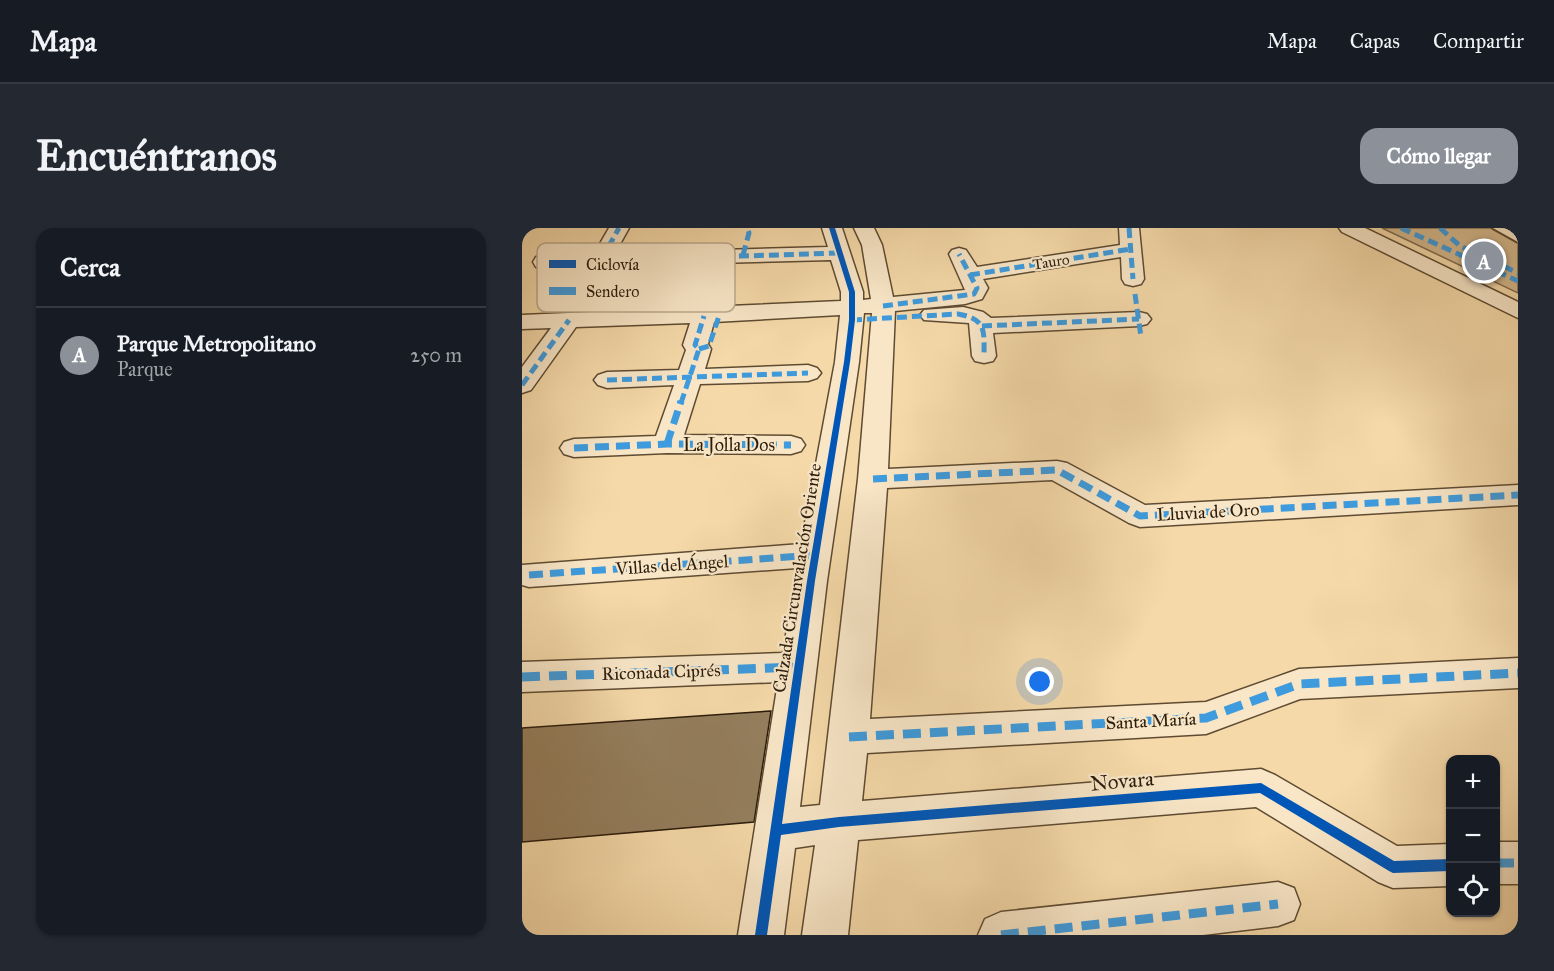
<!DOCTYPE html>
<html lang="es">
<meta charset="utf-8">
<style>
:root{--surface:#171b24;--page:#242831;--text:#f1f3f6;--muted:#9ea1a6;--line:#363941;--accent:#8c9099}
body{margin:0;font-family:"IM FELL Great Primer",serif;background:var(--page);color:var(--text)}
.controls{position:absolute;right:18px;bottom:18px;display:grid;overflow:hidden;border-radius:12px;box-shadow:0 2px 4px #0004}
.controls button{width:54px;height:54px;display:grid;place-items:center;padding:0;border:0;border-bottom:2px solid var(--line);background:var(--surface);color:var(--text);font:30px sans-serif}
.you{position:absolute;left:518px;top:454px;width:21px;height:21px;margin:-15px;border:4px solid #fff;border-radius:50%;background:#1a73e8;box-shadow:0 0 0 9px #1a73e833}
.badge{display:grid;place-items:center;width:39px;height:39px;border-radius:50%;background:var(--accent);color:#fff;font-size:20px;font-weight:700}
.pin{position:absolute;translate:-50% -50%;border:3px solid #fff;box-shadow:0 2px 6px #0006}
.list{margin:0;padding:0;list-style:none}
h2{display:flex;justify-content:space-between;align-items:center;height:78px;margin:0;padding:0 24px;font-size:26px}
h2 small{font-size:20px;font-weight:400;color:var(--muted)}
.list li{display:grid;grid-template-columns:39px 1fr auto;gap:18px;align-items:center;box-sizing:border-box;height:96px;padding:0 24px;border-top:2px solid var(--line)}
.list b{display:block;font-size:22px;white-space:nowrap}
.list p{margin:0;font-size:20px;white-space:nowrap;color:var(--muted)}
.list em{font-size:20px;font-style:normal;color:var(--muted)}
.icon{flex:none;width:33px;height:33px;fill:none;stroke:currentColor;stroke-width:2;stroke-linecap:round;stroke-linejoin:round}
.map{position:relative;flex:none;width:996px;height:707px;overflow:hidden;border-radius:18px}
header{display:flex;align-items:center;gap:36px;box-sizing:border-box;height:84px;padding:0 30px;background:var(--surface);border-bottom:2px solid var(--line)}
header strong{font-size:28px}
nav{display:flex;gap:33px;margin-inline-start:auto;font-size:21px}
.intro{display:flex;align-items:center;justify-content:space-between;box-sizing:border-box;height:144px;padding:0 36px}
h1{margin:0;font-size:42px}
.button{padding:15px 27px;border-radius:18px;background:var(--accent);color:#fff;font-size:21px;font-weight:700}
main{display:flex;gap:36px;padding:0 36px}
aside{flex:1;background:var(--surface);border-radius:18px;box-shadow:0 2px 4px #0004}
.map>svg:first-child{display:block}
</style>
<header>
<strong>Mapa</strong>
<nav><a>Mapa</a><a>Capas</a><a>Compartir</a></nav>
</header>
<div class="intro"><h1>Encuéntranos</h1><a class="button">Cómo llegar</a></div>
<main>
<aside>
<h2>Cerca<small></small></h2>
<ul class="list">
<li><span class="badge">A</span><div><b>Parque Metropolitano</b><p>Parque</p></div><em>250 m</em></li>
</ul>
</aside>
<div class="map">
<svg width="996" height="707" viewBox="0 0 996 707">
<rect width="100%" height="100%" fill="#f5d9a9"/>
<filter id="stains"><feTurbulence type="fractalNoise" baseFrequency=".00333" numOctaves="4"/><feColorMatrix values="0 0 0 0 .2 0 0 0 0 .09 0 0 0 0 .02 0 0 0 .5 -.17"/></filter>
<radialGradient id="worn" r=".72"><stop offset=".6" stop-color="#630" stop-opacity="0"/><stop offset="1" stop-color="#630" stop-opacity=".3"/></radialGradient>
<path fill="#d3b98e" stroke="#7f6a4c" stroke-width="1.5" d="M860,0H996V65Z"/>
<path fill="#947e5d" stroke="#2b1c0b" stroke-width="1.5" d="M249,483L232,594L0,614V500Z"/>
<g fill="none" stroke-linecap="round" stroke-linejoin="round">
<defs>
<path id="lane" d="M971,0H983L996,7V14Z"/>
<g id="street">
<path d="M87,0H107L93,25L306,19L300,0H320L341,64V72L349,71L340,17L332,0H352L360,17L371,69L443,62L427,26L430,22L437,20L444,22L455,39L598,17L597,0H617L622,51L619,56L611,58L603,56L600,51L599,29L461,51L466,60L460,71L443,76L373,83L366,241L535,233L545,235L623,277L996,257V277L618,299L607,295L530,252L365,260L348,491L684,474L777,441L996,430V460L778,471L684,506L345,525L340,573L739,541L753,547L875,618L928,616V658L871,660L856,654L734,579L336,612L326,707H280L293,617L273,620L262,707H216L256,454L0,464V434L261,425L275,340L7,359L0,357V337L279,316L313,134L318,87L192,94L186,116L189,121L183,141L286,137L295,140L299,145L295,150L286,153L178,156L162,207L269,208L279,211L283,217L279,223L269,226L145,225L52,229L42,226L38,220L42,214L52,211L134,208L152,157L85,160L76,157L72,152L76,147L85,144L157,142L164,122L161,117L168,95L54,99L9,162L0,165V139L29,100L0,101V87L319,73V64L309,32L195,35L180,70L177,75L169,77L161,75L158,70L173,36L22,40L14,39L11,34L14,29L22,28L72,26ZM342,85H350L336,251L298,577L278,579L305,353L337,134Z"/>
<path d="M817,0H843L996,74V90L820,4Z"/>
<path d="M441,79L461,84L469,90L617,84L625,86L629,91L625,96L617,98L471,105L474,128L471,133L462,135L453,133L450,128L447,95L402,92L398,87L402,82Z"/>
<rect x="974" y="614" width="22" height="42"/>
<path d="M756,654L772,660L778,676L772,692L756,698L681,707H456L463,691L479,684Z"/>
</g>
</defs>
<use href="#lane" stroke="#5e4b32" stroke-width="4"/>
<use href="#street" stroke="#5e4b32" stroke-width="3"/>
<use href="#lane" fill="#f8e6c7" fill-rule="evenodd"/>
<use href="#street" fill="#f8e6c7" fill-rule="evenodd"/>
<g stroke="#3d9bde" stroke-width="5" stroke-dasharray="10 5" stroke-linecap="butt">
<path d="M607,0L611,51"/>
<path d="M879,0L996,53"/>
<path d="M918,0L938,18L996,45"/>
<path d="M221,27L227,5L225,0"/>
<path d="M79,32L97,0"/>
<path d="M22,34L319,25"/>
<path d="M448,47L609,21"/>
<path d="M613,66L619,109"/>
<path d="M191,69L205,28"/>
<path d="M169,70L187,28"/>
<path d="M361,78L452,66L455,60L437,26"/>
<path d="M330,92L436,86C465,91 462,103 462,128"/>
<path d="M460,98L617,91"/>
<path d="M177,121L187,118L197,88"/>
<path d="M85,152L286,145"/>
<path d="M0,157L47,92"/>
<path d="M159,175L177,121L173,117L182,88"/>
</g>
<g stroke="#3d9bde" stroke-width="7" stroke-dasharray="14 7" stroke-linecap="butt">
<path d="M145,216L159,173"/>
<path d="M52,220L145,216L269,217"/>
<path d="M351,251L535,242L618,288L996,267"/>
<path d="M7,347L294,327"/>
</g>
<g stroke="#3d9bde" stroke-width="9" stroke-dasharray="18 9" stroke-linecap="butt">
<path d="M0,449L277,439"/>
<path d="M327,509L684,490L777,456L996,445"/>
<path d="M974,635H996"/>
<path d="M479,707L756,676"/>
</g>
<defs>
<path id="cycleway" d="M307,0H313L333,64V92L328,134L293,353L260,596L317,589L739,555L872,633L928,631V643L871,645L867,643L738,565L317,599L259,607L245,707H233L285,353L322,134L327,92V64Z"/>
</defs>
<use href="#cycleway" stroke="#f8e6c7" stroke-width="4"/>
<use href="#cycleway" fill="#0057b8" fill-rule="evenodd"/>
</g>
<g text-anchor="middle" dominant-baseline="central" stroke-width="4.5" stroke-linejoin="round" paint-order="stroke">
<g font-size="15" fill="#2b1c0b" stroke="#f8e6c7">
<text transform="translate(529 34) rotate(-9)">Tauro</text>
</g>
<g font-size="18" fill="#2b1c0b" stroke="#f8e6c7">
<text x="207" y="217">La Jolla Dos</text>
<text transform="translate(686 284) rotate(-3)">Lluvia de Oro</text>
<text transform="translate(150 337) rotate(-4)">Villas del Ángel</text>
<text transform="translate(275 350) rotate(-81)">Calzada Circunvalación Oriente</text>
<text transform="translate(139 444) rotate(-2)">Riconada Ciprés</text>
<text transform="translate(629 493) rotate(-3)">Santa María</text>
</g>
<g font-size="21" fill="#2b1c0b" stroke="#f8e6c7">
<text transform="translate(600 553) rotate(-5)">Novara</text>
</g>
</g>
<rect x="15" y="15" width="198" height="69" rx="9" fill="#f8e6c7" stroke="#baa98f" stroke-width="1.5"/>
<rect x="27" y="32" width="27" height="8" fill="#0057b8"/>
<rect x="27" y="59" width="27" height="8" fill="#3d9bde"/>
<g font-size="16" fill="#2b1c0b">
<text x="64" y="42">Ciclovía</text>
<text x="64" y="69">Sendero</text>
</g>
<rect width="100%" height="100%" filter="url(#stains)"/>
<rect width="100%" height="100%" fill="url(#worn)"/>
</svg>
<div class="controls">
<button>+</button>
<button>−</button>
<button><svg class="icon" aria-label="locate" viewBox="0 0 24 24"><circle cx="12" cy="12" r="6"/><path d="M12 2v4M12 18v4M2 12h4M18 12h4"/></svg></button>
</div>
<div class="you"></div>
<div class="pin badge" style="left:962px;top:33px">A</div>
</div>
</main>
